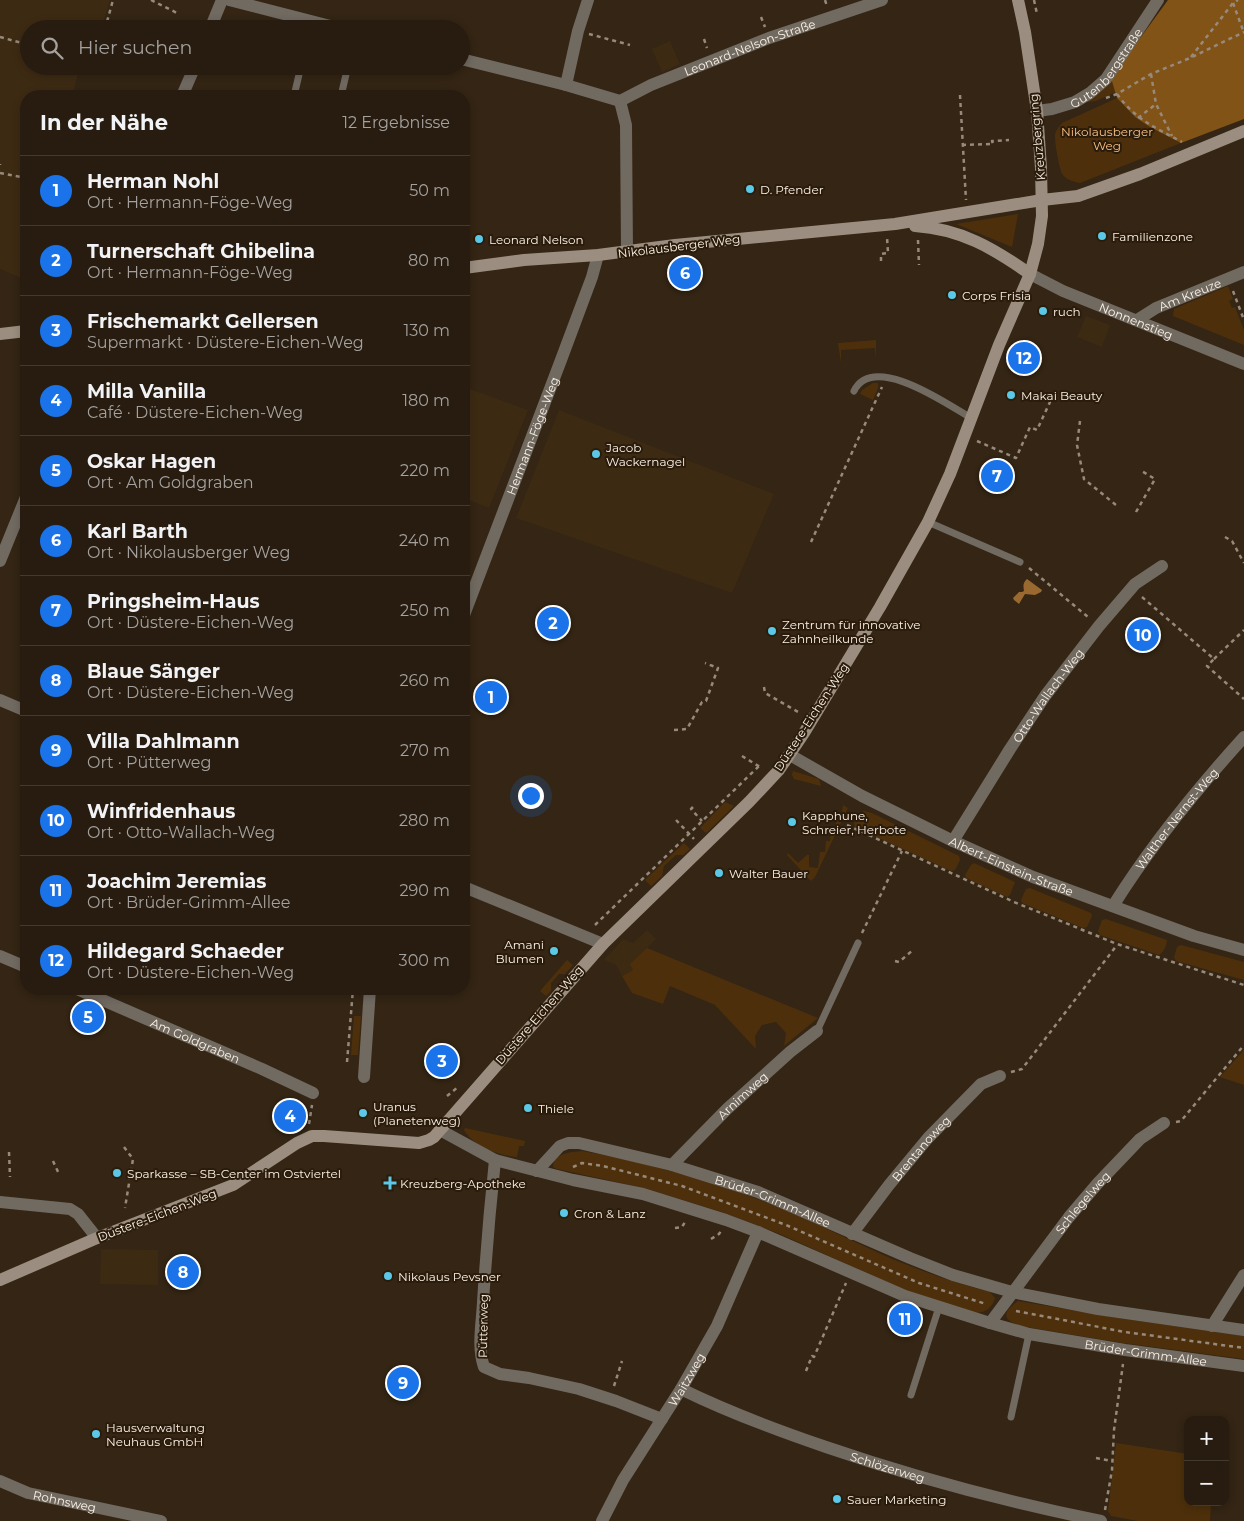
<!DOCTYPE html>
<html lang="de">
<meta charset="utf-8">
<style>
:root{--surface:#271c0f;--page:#33291d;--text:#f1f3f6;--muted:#a4a19e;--line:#433a2f;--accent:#1a73e8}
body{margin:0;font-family:Montserrat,sans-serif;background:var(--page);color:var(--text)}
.controls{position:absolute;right:15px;bottom:15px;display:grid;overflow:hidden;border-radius:10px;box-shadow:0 2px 8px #0003}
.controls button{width:45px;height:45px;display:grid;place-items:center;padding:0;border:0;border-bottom:1px solid var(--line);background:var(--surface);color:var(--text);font:25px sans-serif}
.you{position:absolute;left:530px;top:795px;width:18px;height:18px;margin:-12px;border:4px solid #fff;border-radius:50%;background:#1a73e8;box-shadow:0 0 0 8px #1a73e833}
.badge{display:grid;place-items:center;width:32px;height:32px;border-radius:50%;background:var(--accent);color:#fff;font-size:16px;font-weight:700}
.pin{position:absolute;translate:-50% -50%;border:2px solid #fff;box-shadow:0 1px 5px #0006}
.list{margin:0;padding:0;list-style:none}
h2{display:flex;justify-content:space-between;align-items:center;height:65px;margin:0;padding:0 20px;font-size:21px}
h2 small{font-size:16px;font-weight:400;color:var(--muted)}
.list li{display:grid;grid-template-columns:32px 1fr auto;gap:15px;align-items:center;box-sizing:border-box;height:70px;padding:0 20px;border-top:1px solid var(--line)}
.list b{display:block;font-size:19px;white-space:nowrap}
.list p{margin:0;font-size:16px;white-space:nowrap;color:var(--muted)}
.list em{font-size:16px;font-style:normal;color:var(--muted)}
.icon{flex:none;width:28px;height:28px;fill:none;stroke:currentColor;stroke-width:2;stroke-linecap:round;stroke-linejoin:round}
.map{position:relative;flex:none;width:1244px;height:1521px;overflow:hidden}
.search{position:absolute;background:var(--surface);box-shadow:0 2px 8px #0003;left:20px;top:20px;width:450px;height:55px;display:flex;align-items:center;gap:12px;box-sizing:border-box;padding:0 18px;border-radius:28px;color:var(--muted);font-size:19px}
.panel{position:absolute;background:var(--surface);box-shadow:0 2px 8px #0003;left:20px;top:90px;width:450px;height:905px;border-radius:20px}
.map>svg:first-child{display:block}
</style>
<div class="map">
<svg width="1244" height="1521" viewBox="0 0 1244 1521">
<rect width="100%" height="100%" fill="#342514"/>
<g fill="#3d2a13">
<path d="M0,0H110L101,29H29V66H80L72,96H26V280L0,269Z"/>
<path d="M670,41L680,64L662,72L652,49Z"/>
<path d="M1086,316L1110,325L1102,347L1077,337Z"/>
<path d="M464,387L528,410L489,508L464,498Z"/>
<path d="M559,410L774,494L732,593L516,518Z"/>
<path d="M647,930L656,939L631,964L633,970L622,976L616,965L604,960L623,939L633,943Z"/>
<path d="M101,1249L158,1250V1285L100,1284Z"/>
</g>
<g fill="#4d300b">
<path d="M1111,78L1116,92L1096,101L1087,102L1095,96Z"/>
<path d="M1117,98L1135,117L1150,127L1181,143L1080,183C1074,182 1067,180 1063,175C1059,169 1055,144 1055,136C1055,131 1059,127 1062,123Z"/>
<path d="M1018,214L1012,247L956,224Z"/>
<path d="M1228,286L1233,299L1229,301L1232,308L1235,307L1244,330V345L1173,316L1174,309Z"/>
<path d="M876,340V359L875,348L841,350V363L838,343Z"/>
<path d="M873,383H878V388L873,400L860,394L862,390Z"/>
<path d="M793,771L819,779L821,786L794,779L792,775Z"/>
<path d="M725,802L734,806L706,833L700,828Z"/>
<path d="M843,805L848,808L815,877L811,881L787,855L788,853L798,863L807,855H809V867L818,868L820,852H825L826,841H830L831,830H835L837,818H841Z"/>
<path d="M864,811L872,813L959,856L960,860L955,870L951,871L855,827L854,823C856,818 858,814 864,811Z"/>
<path d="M684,843L690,849L683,855H676L664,866L662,876L651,886L645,880Z"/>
<path d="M974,863L1015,882L1010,895L1007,897L966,878L965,875L971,865Z"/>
<path d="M1030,888L1091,913L1092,916L1087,927L1083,928L1022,903L1021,900L1026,889Z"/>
<path d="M1106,919L1167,940C1167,945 1163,953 1159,955L1100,935L1098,931L1102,920Z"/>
<path d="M1181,945L1244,962V980L1176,961L1174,957L1177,947Z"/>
<path d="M647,948L818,1018L784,1046L786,1033L776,1022L762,1025L755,1036L756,1049L715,1005L670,986L663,1004L632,993L622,976L633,970L630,964Z"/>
<path d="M567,960L573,965L565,974H559L551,983V991L546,996L540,991Z"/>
<path d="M354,1016H361L358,1055H351Z"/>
<path d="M1244,1049V1085L1220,1077L1243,1051Z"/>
<path d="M465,1128L525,1141L524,1146H519L517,1157C498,1155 474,1147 464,1130Z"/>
<path d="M582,1151C640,1161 698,1177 754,1198C803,1216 849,1240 897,1261C927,1273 959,1284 990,1292L995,1298C992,1309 984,1313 973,1313L900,1288L780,1234L722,1212L644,1188L557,1169L553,1167C553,1153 571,1152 582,1151Z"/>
<path d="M1018,1301L1125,1319L1244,1336V1359L1123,1343L1020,1326C1001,1319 1003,1312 1018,1301Z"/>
<path d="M1116,1443L1188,1454V1502H1211L1210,1521H1138L1111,1516L1108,1511Z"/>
</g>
<path fill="#825316" d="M1168,0H1244V119L1181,143L1150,127L1135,117L1117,98L1111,78Z"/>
<path fill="#99692f" d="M1027,579L1042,590L1041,592L1035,595L1025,594L1019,604L1014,600L1013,598L1019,592H1022L1024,591C1023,585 1023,583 1027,579Z"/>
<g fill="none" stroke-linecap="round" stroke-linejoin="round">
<g stroke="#978a7c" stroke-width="2.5" stroke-dasharray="4 4" stroke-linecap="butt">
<path d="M151,0L179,14"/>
<path d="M825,0L827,6"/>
<path d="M1034,0L1037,14"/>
<path d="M1233,3L1244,33"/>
<path d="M761,17L765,27"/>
<path d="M105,29L113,0"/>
<path d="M589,34L630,45"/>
<path d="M0,37L29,45"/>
<path d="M704,39L707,48"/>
<path d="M1191,57L1233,3L1238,0"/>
<path d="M1151,74L1156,104L1172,136"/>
<path d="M1117,94C1136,120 1154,127 1182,142"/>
<path d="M960,95L966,200"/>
<path d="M1106,98L1117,94L1151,74L1190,58L1244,32"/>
<path d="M1138,118L1156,104"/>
<path d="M962,145L993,144L992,141L1009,140"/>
<path d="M0,165V164"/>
<path d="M0,173L26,178"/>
<path d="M918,240L919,265"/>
<path d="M881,261V254L888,253L887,237"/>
<path d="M1233,291L1244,320"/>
<path d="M1080,421L1077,445L1084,479L1116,505"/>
<path d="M977,441L1016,458L1030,427L1037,430L1050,402L1047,393"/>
<path d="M1136,512L1155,479L1140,470"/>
<path d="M1225,537L1232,541L1244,563"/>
<path d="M811,542L882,387"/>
<path d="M1029,568L1088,617"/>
<path d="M1142,597L1214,659L1207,666L1244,699"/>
<path d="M1214,659L1244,630"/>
<path d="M764,687L765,693L800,713"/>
<path d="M674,730L687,729L702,702L706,701L718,668L705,663"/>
<path d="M742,756L760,767"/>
<path d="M693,807L691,809L702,821"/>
<path d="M676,820L694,839"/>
<path d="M847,825L1014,902L1117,944L1244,985"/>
<path d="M595,925L759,766"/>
<path d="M862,933L902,851"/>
<path d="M895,961L899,962L913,950"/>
<path d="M347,1062L353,989"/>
<path d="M1011,1072L1022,1069L1117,945"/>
<path d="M447,1096L458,1087"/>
<path d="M1176,1122L1181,1121L1244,1045"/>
<path d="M309,1124L312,1105"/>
<path d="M124,1147L133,1159L125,1208"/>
<path d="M9,1152L10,1177"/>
<path d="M53,1161L59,1174"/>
<path d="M573,1167L582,1163L603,1166L682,1186L786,1225L919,1283L986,1304"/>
<path d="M675,1228L682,1227L685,1222"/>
<path d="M711,1239L719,1234L721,1231"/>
<path d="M1016,1311L1125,1332L1244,1348"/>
<path d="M806,1371L812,1356L814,1357L846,1283"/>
<path d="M614,1386L622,1361"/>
<path d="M1096,1458L1112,1461"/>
<path d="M1105,1510L1112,1470L1114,1430L1123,1364"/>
</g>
<g stroke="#716a61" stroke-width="7">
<path d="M294,96L301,66"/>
<path d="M344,96H341L348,66"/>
<path d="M854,391C873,352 947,404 971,418"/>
<path d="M928,522L1020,562"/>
<path d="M817,1031L858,943"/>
<path d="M911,1395L939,1307"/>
<path d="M1011,1417L1029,1334"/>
</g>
<g stroke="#716a61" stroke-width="12">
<path d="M229,0L342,29"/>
<path d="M210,29L222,0"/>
<path id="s1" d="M461,59L566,85L620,101L651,85L769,38L882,0"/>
<path d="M566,85L578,31L588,0"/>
<path d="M182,96L195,66"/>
<path d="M620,101L626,125L627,252"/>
<path id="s2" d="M1037,111L1052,109L1075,102L1090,93L1106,79L1158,0"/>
<path id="s3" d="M1030,274L1063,291L1244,364"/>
<path id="s4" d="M1137,320L1156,308L1244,272"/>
<path d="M0,561L26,497"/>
<path id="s5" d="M464,615L561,360L592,277L598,255"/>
<path d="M0,700L26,711"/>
<path id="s6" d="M790,755L862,796L953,841L1033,877L1194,936L1244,950"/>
<path id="s7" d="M953,841L1010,749L1045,696L1099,626L1135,584L1162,566"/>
<path d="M464,887L603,944"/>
<path id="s8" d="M1113,906C1151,845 1196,790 1244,737"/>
<path d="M0,956L26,967"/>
<path id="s9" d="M77,989L262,1069L313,1093"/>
<path d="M364,1077L370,989"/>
<path id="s10" d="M440,1130L495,1160L573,1180L643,1194L726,1220L758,1232L905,1296L990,1323L1029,1334L1125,1350L1244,1366"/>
<path d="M495,1160C490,1207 486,1255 483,1302C482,1323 477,1347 484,1367L500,1374L529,1378L579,1389L616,1401L662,1419"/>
<path id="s11" d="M672,1165L727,1109L790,1052L817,1031"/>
<path id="s12" d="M537,1171L560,1146L568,1143H579L672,1165L758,1192L910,1258L953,1275L1012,1292L1098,1309L1244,1330"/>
<path d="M0,1202L70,1209L78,1214L97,1238"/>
<path id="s13" d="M852,1234L889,1185L928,1138L981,1084L1000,1076"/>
<path id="s14" d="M990,1323L1069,1217L1098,1183L1140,1139L1164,1123"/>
<path d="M1212,1326L1244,1275"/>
<path id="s15" d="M681,1389C728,1412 776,1430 826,1447C916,1478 1008,1502 1101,1521"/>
<path id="s16" d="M0,1481L28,1493L161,1521"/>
<path id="s17" d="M602,1521L623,1480L681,1389L717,1326L758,1232"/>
</g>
<g stroke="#9b8e81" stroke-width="12">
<path d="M915,226C961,229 993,248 1030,274"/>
<path d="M464,268L524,260L598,255L675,245L895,224L1042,200L1078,196L1140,174L1244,131"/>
<path d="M0,334L26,331"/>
<path d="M0,1280L97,1238L233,1185L297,1143L312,1136H324L419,1143L429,1140L434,1137L603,944L749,802L779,770L804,733L880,607L928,522L950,474L999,345L1030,274L1038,244L1042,216L1041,168L1037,111L1025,32L1018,0"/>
</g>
</g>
<g fill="#5ac8e6" stroke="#2a1b0b" stroke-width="2">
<circle cx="750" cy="189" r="5"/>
<circle cx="1102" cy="236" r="5"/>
<circle cx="479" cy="239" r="5"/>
<circle cx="952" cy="295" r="5"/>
<circle cx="1043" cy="311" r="5"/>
<circle cx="1011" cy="395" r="5"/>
<circle cx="596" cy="454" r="5"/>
<circle cx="772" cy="631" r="5"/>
<circle cx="792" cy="822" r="5"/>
<circle cx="719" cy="873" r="5"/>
<circle cx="554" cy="951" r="5"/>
<circle cx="528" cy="1108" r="5"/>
<circle cx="363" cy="1113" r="5"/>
<circle cx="117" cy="1173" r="5"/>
<path d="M387.5 1175.5h5v5h5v5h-5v5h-5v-5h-5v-5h5z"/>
<circle cx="564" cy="1213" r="5"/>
<circle cx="388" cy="1276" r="5"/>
<circle cx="96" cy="1434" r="5"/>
<circle cx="837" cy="1499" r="5"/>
</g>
<g text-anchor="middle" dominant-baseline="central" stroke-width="4" stroke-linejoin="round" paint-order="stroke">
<g font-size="12" fill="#fcf2e7" stroke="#2a1b0b">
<text stroke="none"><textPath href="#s1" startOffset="305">Leonard-Nelson-Straße</textPath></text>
<text stroke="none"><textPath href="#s2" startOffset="86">Gutenbergstraße</textPath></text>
<text transform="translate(1037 137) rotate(-95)">Kreuzbergring</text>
<text transform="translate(679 246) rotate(-7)">Nikolausberger Weg</text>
<text stroke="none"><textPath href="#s4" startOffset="59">Am Kreuze</textPath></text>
<text stroke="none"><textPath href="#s3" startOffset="116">Nonnenstieg</textPath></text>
<text stroke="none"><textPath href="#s5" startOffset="192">Hermann-Föge-Weg</textPath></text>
<text stroke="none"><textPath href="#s7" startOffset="174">Otto-Wallach-Weg</textPath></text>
<text transform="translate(811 717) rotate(-57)">Düstere-Eichen-Weg</text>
<text stroke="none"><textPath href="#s8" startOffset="108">Walther-Nernst-Weg</textPath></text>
<text stroke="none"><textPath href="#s6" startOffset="248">Albert-Einstein-Straße</textPath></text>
<text transform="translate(539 1015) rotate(-49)">Düstere-Eichen-Weg</text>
<text stroke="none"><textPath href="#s9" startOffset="129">Am Goldgraben</textPath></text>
<text stroke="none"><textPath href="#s11" startOffset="99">Arnimweg</textPath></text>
<text stroke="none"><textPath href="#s13" startOffset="110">Brentanoweg</textPath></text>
<text stroke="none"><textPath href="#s12" startOffset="256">Brüder-Grimm-Allee</textPath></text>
<text stroke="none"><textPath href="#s14" startOffset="152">Schlegelweg</textPath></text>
<text transform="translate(157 1215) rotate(-21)">Düstere-Eichen-Weg</text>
<text transform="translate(483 1326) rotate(-89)">Pütterweg</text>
<text stroke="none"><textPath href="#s10" startOffset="744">Brüder-Grimm-Allee</textPath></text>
<text stroke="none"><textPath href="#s17" startOffset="165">Waitzweg</textPath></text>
<text stroke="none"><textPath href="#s15" startOffset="221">Schlözerweg</textPath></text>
<text stroke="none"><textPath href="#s16" startOffset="68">Rohnsweg</textPath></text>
</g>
<g font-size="12" fill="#fac285" stroke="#2a1b0b">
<text x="1107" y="131">Nikolausberger<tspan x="1107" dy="14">Weg</tspan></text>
</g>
<g font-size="12" fill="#fcf2e7" stroke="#2a1b0b" text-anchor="start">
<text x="760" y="189">D. Pfender</text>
<text x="1112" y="236">Familienzone</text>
<text x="489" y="239">Leonard Nelson</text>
<text x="962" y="295">Corps Frisia</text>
<text x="1053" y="311">ruch</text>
<text x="1021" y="395">Makai Beauty</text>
<text x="606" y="447">Jacob<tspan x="606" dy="14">Wackernagel</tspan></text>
<text x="782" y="624">Zentrum für innovative<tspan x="782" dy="14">Zahnheilkunde</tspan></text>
<text x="802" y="815">Kapphune,<tspan x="802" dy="14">Schreier, Herbote</tspan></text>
<text x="729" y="873">Walter Bauer</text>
<text x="544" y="944" text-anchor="end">Amani<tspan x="544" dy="14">Blumen</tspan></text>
<text x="373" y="1106">Uranus<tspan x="373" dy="14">(Planetenweg)</tspan></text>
<text x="538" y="1108">Thiele</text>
<text x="127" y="1173">Sparkasse – SB-Center im Ostviertel</text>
<text x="400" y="1183">Kreuzberg-Apotheke</text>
<text x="574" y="1213">Cron &amp; Lanz</text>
<text x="398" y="1276">Nikolaus Pevsner</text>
<text x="106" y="1427">Hausverwaltung<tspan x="106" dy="14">Neuhaus GmbH</tspan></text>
<text x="847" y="1499">Sauer Marketing</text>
</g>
</g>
</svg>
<div class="controls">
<button>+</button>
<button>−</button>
</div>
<div class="you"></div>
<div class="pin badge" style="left:491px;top:697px">1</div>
<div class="pin badge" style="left:553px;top:623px">2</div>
<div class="pin badge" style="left:442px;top:1061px">3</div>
<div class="pin badge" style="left:290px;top:1116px">4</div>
<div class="pin badge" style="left:88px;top:1017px">5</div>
<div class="pin badge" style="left:685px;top:273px">6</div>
<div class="pin badge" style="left:997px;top:476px">7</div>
<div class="pin badge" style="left:183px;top:1272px">8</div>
<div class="pin badge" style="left:403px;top:1383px">9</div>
<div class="pin badge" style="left:1143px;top:635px">10</div>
<div class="pin badge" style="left:905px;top:1319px">11</div>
<div class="pin badge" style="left:1024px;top:358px">12</div>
<div class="search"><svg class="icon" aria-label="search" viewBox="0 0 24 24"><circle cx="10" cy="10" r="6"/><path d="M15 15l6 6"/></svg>Hier suchen</div>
<section class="panel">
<h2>In der Nähe<small>12 Ergebnisse</small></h2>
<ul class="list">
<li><span class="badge">1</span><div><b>Herman Nohl</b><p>Ort · Hermann-Föge-Weg</p></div><em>50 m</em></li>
<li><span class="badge">2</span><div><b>Turnerschaft Ghibelina</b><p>Ort · Hermann-Föge-Weg</p></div><em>80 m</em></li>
<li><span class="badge">3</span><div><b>Frischemarkt Gellersen</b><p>Supermarkt · Düstere-Eichen-Weg</p></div><em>130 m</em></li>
<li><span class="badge">4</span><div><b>Milla Vanilla</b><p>Café · Düstere-Eichen-Weg</p></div><em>180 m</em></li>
<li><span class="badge">5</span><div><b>Oskar Hagen</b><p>Ort · Am Goldgraben</p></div><em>220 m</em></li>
<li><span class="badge">6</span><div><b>Karl Barth</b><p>Ort · Nikolausberger Weg</p></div><em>240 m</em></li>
<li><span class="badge">7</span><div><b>Pringsheim-Haus</b><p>Ort · Düstere-Eichen-Weg</p></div><em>250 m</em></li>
<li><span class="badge">8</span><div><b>Blaue Sänger</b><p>Ort · Düstere-Eichen-Weg</p></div><em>260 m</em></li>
<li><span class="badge">9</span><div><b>Villa Dahlmann</b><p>Ort · Pütterweg</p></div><em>270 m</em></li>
<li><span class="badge">10</span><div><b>Winfridenhaus</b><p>Ort · Otto-Wallach-Weg</p></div><em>280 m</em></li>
<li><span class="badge">11</span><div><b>Joachim Jeremias</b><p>Ort · Brüder-Grimm-Allee</p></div><em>290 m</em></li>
<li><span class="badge">12</span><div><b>Hildegard Schaeder</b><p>Ort · Düstere-Eichen-Weg</p></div><em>300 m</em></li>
</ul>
</section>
</div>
